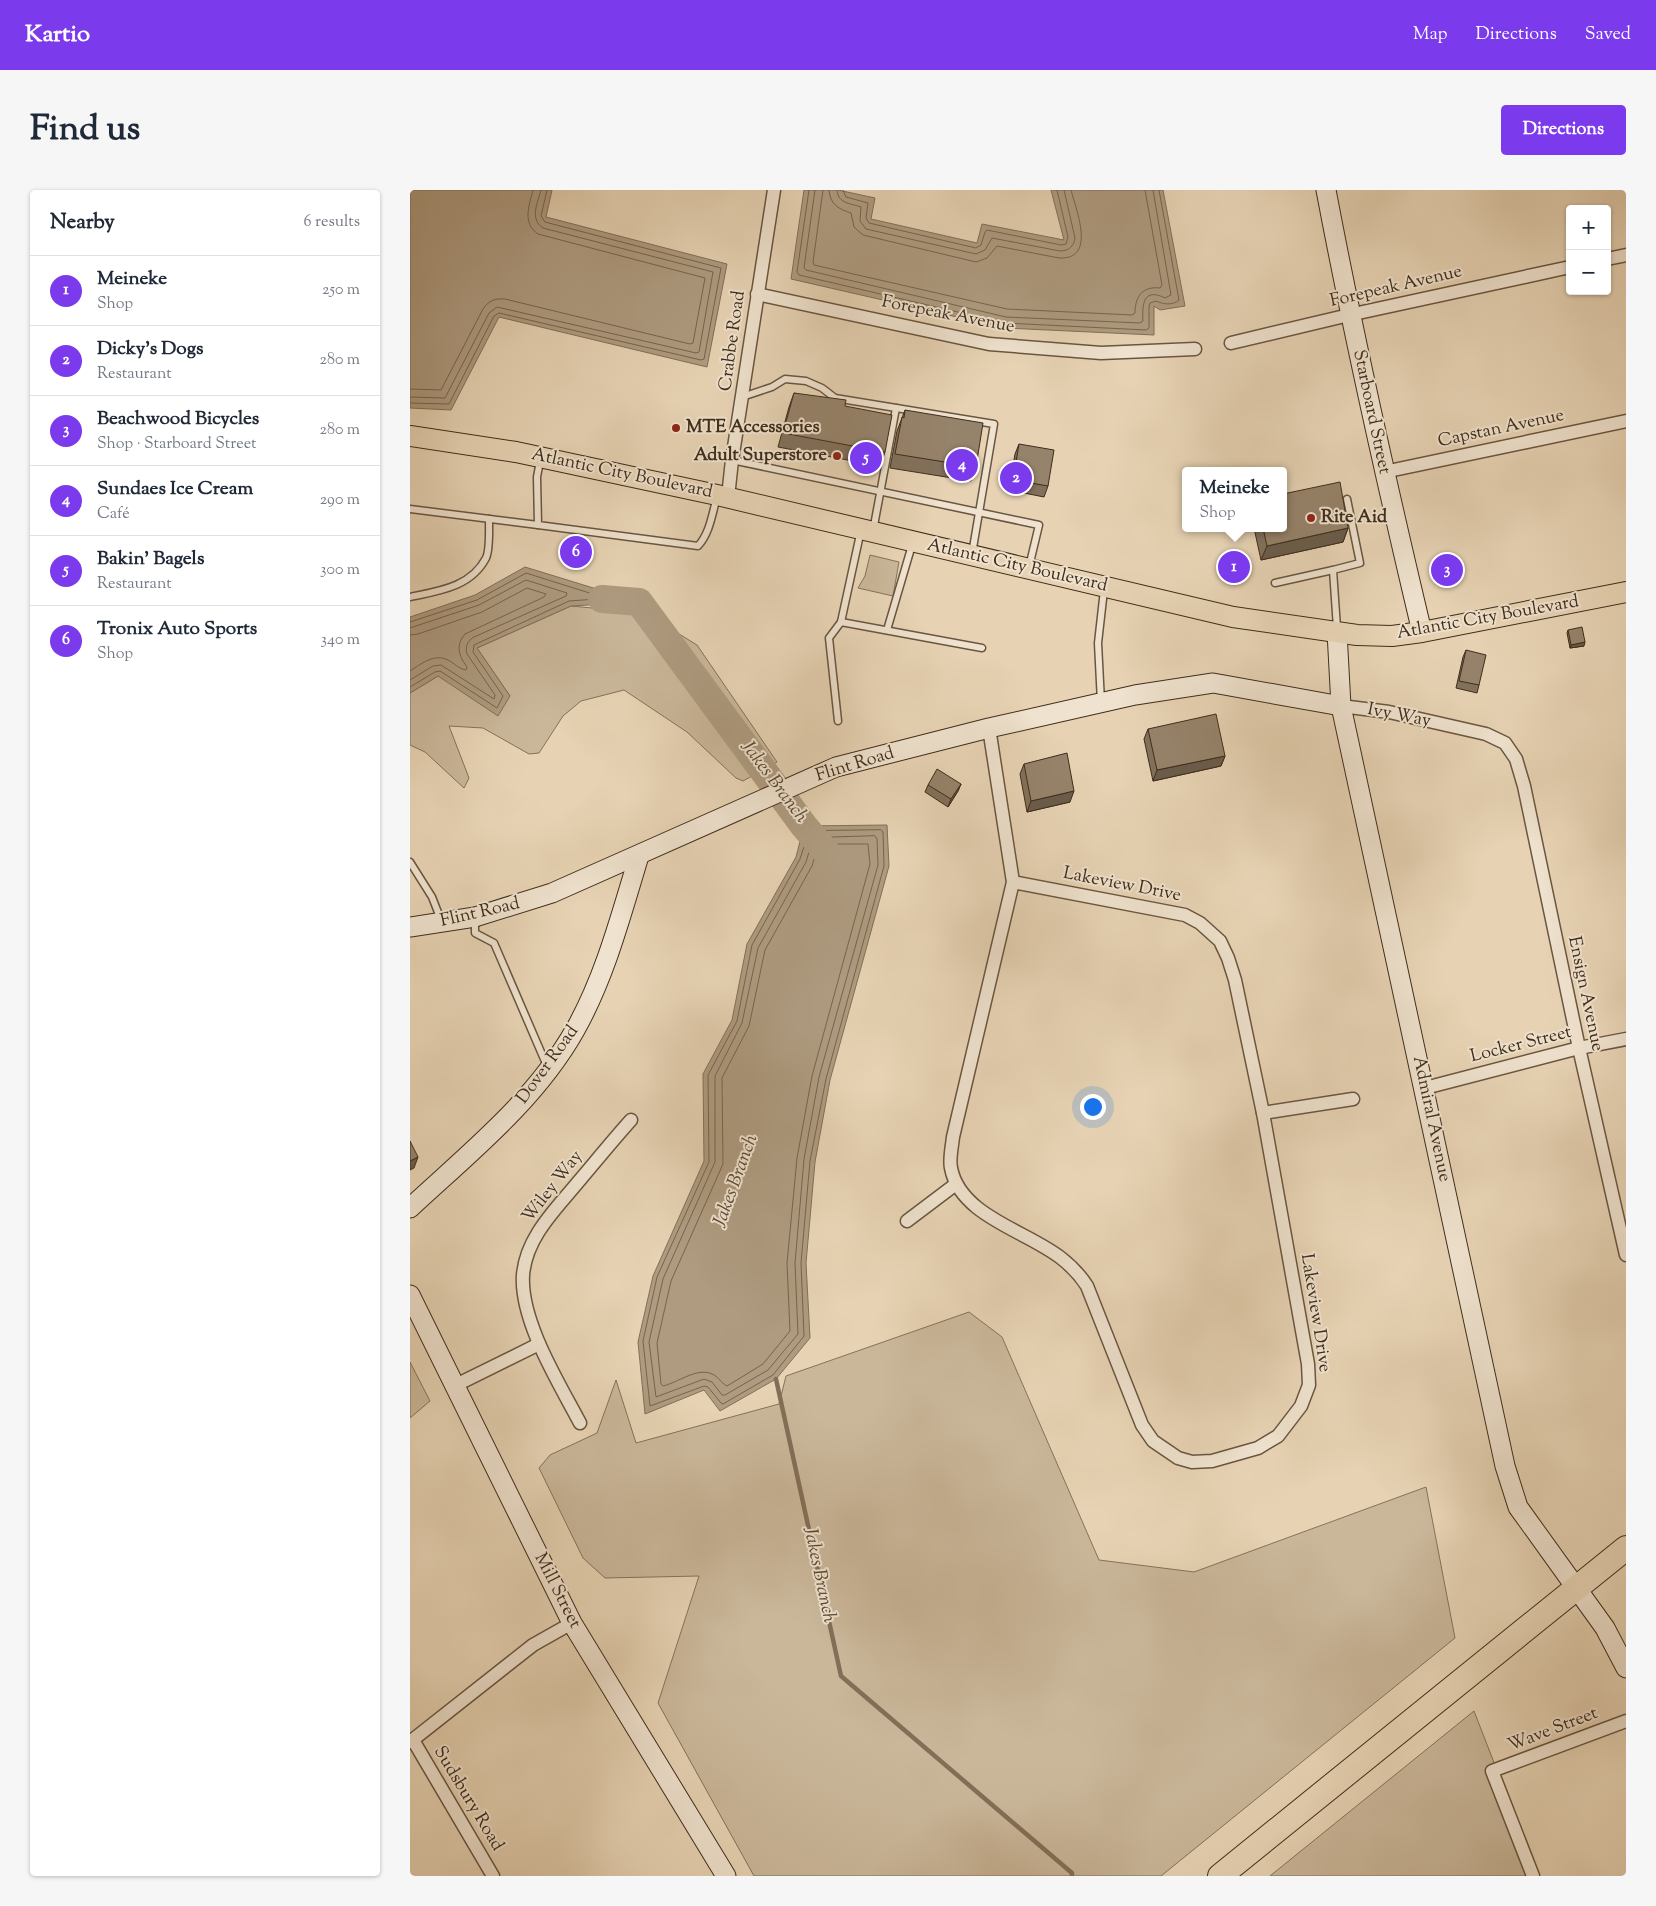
<!DOCTYPE html>
<meta charset="utf-8">
<style>
:root{--surface:#fff;--page:#f6f6f7;--text:#1f2937;--muted:#747a83;--line:#e0e1e3;--accent:#7c3aed}
body{margin:0;font-family:"Sorts Mill Goudy",serif;background:var(--page);color:var(--text)}
.controls{position:absolute;right:15px;top:15px;display:grid;overflow:hidden;border-radius:5px;box-shadow:0 1px 4px #0004}
.controls button{width:45px;height:45px;display:grid;place-items:center;padding:0;border:0;border-bottom:1px solid var(--line);background:var(--surface);color:var(--text);font:25px sans-serif}
.you{position:absolute;left:682px;top:916px;width:18px;height:18px;margin:-12px;border:4px solid #fff;border-radius:50%;background:#1a73e8;box-shadow:0 0 0 8px #1a73e833}
.badge{display:grid;place-items:center;width:32px;height:32px;border-radius:50%;background:var(--accent);color:#fff;font-size:16px;font-weight:700}
.pin{position:absolute;translate:-50% -50%;border:2px solid #fff;box-shadow:0 1px 5px #0006}
.popup{position:absolute;left:772px;top:277px;width:105px;height:65px;box-sizing:border-box;display:grid;place-content:center;border-radius:5px;background:var(--surface);filter:drop-shadow(0 1px 4px #0005);font-size:16px;white-space:nowrap;color:var(--muted)}
.popup b{font-size:19px;color:var(--text)}
.popup::after{content:'';position:absolute;left:50%;top:100%;margin-left:-10px;border:10px solid transparent;border-top-color:var(--surface)}
.list{margin:0;padding:0;list-style:none}
h2{display:flex;justify-content:space-between;align-items:center;height:65px;margin:0;padding:0 20px;font-size:21px}
h2 small{font-size:16px;font-weight:400;color:var(--muted)}
.list li{display:grid;grid-template-columns:32px 1fr auto;gap:15px;align-items:center;box-sizing:border-box;height:70px;padding:0 20px;border-top:1px solid var(--line)}
.list b{display:block;font-size:19px;white-space:nowrap}
.list p{margin:0;font-size:16px;white-space:nowrap;color:var(--muted)}
.list em{font-size:16px;font-style:normal;color:var(--muted)}
.map{position:relative;flex:none;width:1216px;height:1686px;overflow:hidden;border-radius:5px}
header{display:flex;align-items:center;gap:30px;box-sizing:border-box;height:70px;padding:0 25px;background:var(--accent);color:#fff}
header strong{font-size:24px}
nav{display:flex;gap:28px;margin-inline-start:auto;font-size:18px}
.intro{display:flex;align-items:center;justify-content:space-between;box-sizing:border-box;height:120px;padding:0 30px}
h1{margin:0;font-size:35px}
.button{padding:12px 22px;border-radius:5px;background:var(--accent);color:#fff;font-size:18px;font-weight:700}
main{display:flex;gap:30px;padding:0 30px}
aside{flex:1;background:var(--surface);border-radius:5px;box-shadow:0 1px 4px #0004}
.map>svg:first-child{display:block}
</style>
<header>
<strong>Kartio</strong>
<nav><a>Map</a><a>Directions</a><a>Saved</a></nav>
</header>
<div class="intro"><h1>Find us</h1><a class="button">Directions</a></div>
<main>
<aside>
<h2>Nearby<small>6 results</small></h2>
<ul class="list">
<li><span class="badge">1</span><div><b>Meineke</b><p>Shop</p></div><em>250 m</em></li>
<li><span class="badge">2</span><div><b>Dicky's Dogs</b><p>Restaurant</p></div><em>280 m</em></li>
<li><span class="badge">3</span><div><b>Beachwood Bicycles</b><p>Shop · Starboard Street</p></div><em>280 m</em></li>
<li><span class="badge">4</span><div><b>Sundaes Ice Cream</b><p>Café</p></div><em>290 m</em></li>
<li><span class="badge">5</span><div><b>Bakin' Bagels</b><p>Restaurant</p></div><em>300 m</em></li>
<li><span class="badge">6</span><div><b>Tronix Auto Sports</b><p>Shop</p></div><em>340 m</em></li>
</ul>
</aside>
<div class="map">
<svg width="1216" height="1686" viewBox="0 0 1216 1686">
<rect width="100%" height="100%" fill="#e7d3b4"/>
<filter id="stains"><feTurbulence type="fractalNoise" baseFrequency=".004" numOctaves="4"/><feColorMatrix values="0 0 0 0 .2 0 0 0 0 .09 0 0 0 0 .02 0 0 0 .5 -.17"/></filter>
<radialGradient id="worn" r=".72"><stop offset=".6" stop-color="#630" stop-opacity="0"/><stop offset="1" stop-color="#630" stop-opacity=".3"/></radialGradient>
<g fill="#cab79a" stroke="#84725a">
<path d="M460,365L489,372L483,406L448,398L455,386Z"/>
<path d="M161,416L235,423L287,455L367,572L333,591L326,588L277,542L214,500L171,511L153,526L129,563L119,564L73,538L39,536L59,588L54,598L15,562L0,555V503L28,486L100,506L67,458Z"/>
<path d="M559,1122L592,1147L689,1370L784,1382L1016,1297L1045,1448L751,1686H344L248,1513L289,1386L195,1388L173,1368L129,1278L140,1265L187,1243L206,1190L226,1253L369,1214L376,1186Z"/>
<path d="M0,1172L20,1211L0,1228Z"/>
<path d="M1064,1521L1128,1686H860Z"/>
</g>
<g fill="#ae9b80" stroke="#826f58">
<path d="M0,0H142L136,27L317,74L297,177L89,127L41,220L0,218Z"/>
<path d="M394,0H428L465,8L461,29L567,53L572,34L654,50L641,0H753L775,116L750,120L744,116V145L595,138L381,89Z"/>
<path d="M115,377L229,412L161,416L67,458L100,506L88,526L28,486L0,503V427L65,405Z"/>
<path d="M477,635L479,676L420,890L405,972L396,1073L400,1148L366,1189L310,1221L294,1200L235,1224L228,1152L243,1086L294,971L293,884L322,830L337,754L386,667L394,636Z"/>
</g>
<g fill="none" stroke-linecap="round" stroke-linejoin="round">
<g stroke="#76644e" stroke-width="1">
<path d="M399,0L387,82L389,85L595,133L736,140L739,138V117L740,113L746,111C753,114 762,116 769,110L749,0"/>
<path d="M405,0L394,78L396,80L596,127L730,133L733,131C732,115 733,97 755,108L761,105L743,0"/>
<path d="M413,0L403,72L404,75L597,119L722,125L725,123C725,107 732,96 750,98L752,95L735,0"/>
<path d="M419,0C420,15 429,19 441,23L444,37L453,45L566,72L577,68L587,56L649,68C687,70 666,20 661,0"/>
<path d="M427,0C428,14 440,13 451,17L450,31L456,39L566,64L575,60L582,48L650,61C659,61 664,56 665,48L654,0"/>
<path d="M433,0L436,7L458,13L456,28L459,33L566,58L571,55L575,42L577,40L651,55L656,54L658,47L647,0"/>
<path d="M0,199L31,200L73,119C78,111 85,108 95,109L280,154L283,153L295,88L128,44C112,33 119,16 123,0"/>
<path d="M0,207L35,208L79,123L87,117L286,163L289,162L303,82L133,38C119,29 128,12 131,0"/>
<path d="M0,213L39,214L84,126L89,123L291,170L294,169L311,78L135,32L131,26L137,0"/>
<path d="M0,432L67,410L116,383L189,406L187,409L159,411L64,455L63,462L93,506L87,518L30,481L25,482L0,497"/>
<path d="M0,438L69,415L116,390L157,403L156,406L64,447C57,451 55,457 57,464L85,505L84,509L31,475L23,476L0,490"/>
<path d="M0,445L8,444L72,422L117,398L136,404L134,407L55,444C45,456 49,466 57,477L56,480C49,479 44,473 38,470C24,463 11,474 0,481"/>
<path d="M471,640L473,642L474,676L416,889L400,971L391,1073L394,1146L363,1185L313,1214L311,1213L298,1197L294,1196L240,1216L233,1151L247,1087L299,972L298,885L327,831L342,755L390,669L399,641Z"/>
<path d="M465,646L467,649L468,675L409,887L394,969L385,1073L388,1144L358,1180L315,1205H312L302,1192L294,1189L246,1207L239,1152L253,1089L305,972V886L332,833L348,758L396,672L403,648Z"/>
<path d="M411,654H458L460,674L402,886L387,968L377,1073L380,1141L353,1174L317,1196C311,1193 308,1186 302,1184C287,1177 267,1193 253,1196L251,1194L247,1153L261,1091L313,974L312,888L339,836L355,760L402,676L408,656Z"/>
</g>
<path stroke="#826f58" stroke-width="4.5" d="M366,1189L431,1486L662,1683V1686"/>
<path stroke="#ae9b80" stroke-width="28" d="M192,409L229,412L394,636L418,664"/>
<defs>
<g id="lane">
<path d="M332,207L362,197L375,189L396,191L412,198L425,208L584,234L562,364"/>
<path d="M322,270L629,335L619,377"/>
<path d="M130,271L127,287L128,335L288,356C300,343 302,324 307,307"/>
<path d="M0,319L128,335"/>
<path d="M463,341L486,218"/>
<path d="M865,393L923,380"/>
<path d="M0,407C29,401 61,397 76,368C80,360 79,339 79,329"/>
<path d="M431,432L451,340"/>
<path d="M927,438L923,380L950,373L937,309"/>
<path d="M477,440L502,355"/>
<path d="M691,512L688,453L694,400"/>
<path d="M428,531L419,448L431,432L572,458"/>
<path d="M0,672L22,707L31,730"/>
<path d="M65,729V743L84,753L137,876"/>
</g>
<g id="street">
<path d="M1197,69L1216,65"/>
<path d="M347,104L579,154L691,163L785,159"/>
<path d="M821,153L939,125L1160,77"/>
<path d="M974,282L1216,231"/>
<path d="M318,307L322,270L364,0"/>
<path d="M931,516L979,522L1076,544L1095,553L1106,569L1114,596L1169,858L1216,1065"/>
<path d="M579,538L603,692L543,947C542,957 539,969 541,978C550,1026 617,1041 651,1068C660,1075 670,1085 677,1096L732,1235L743,1251L768,1268L782,1272L802,1271L848,1258L868,1246L891,1216L899,1195L898,1174L853,923L825,790L818,768L810,751L790,733L775,725L603,692"/>
<path d="M1015,898L1169,858L1216,849"/>
<path d="M853,923L943,909"/>
<path d="M497,1031L546,994"/>
<path d="M44,1196L129,1154"/>
<path d="M170,1233C149,1193 110,1131 113,1085C116,1047 146,1019 169,991C186,971 203,950 221,930"/>
<path d="M3,1550L83,1686"/>
<path d="M0,1552L123,1455L162,1433"/>
<path d="M1123,1686L1082,1581L1216,1531"/>
</g>
<g id="secondary">
<path d="M916,0C944,148 977,295 1012,442"/>
<path d="M927,442L931,516L1095,1276L1108,1317L1195,1438L1216,1478"/>
<path d="M0,737L65,727L142,703L426,577L579,538L725,505L803,493L931,516"/>
<path d="M0,1018C59,963 125,911 165,840C195,787 211,725 229,666"/>
<path d="M0,1105L162,1433L316,1686"/>
</g>
<path id="primary" d="M0,246L106,262L307,305L823,427L947,445L982,446L1012,442L1216,402"/>
<path id="highway" d="M810,1686L1216,1358"/>
</defs>
<use href="#lane" stroke="#695641" stroke-width="9"/>
<use href="#street" stroke="#695641" stroke-width="15"/>
<use href="#secondary" stroke="#3f2d1b" stroke-width="21"/>
<use href="#primary" stroke="#3f2d1b" stroke-width="22"/>
<use href="#highway" stroke="#3f2d1b" stroke-width="26"/>
<use href="#lane" stroke="#efe2ce" stroke-width="6"/>
<use href="#street" stroke="#efe2ce" stroke-width="12"/>
<use href="#secondary" stroke="#efe2ce" stroke-width="19"/>
<use href="#primary" stroke="#e7d3b4" stroke-width="20"/>
<use href="#highway" stroke="#e7d3b4" stroke-width="24"/>
</g>
<g fill="#81715c" stroke="#3f2d1b">
<path d="M384,203L435,216L475,262L470,276L368,257L379,217Z"/>
<path d="M495,220L566,277L561,291L480,278L487,241Z"/>
<path d="M609,254L638,296L634,307L599,300L605,264Z"/>
<path d="M844,338H938L933,352L851,370Z"/>
<path d="M1158,440L1174,456L1160,458L1157,443Z"/>
<path d="M1056,460L1069,495L1067,503L1046,498L1053,467Z"/>
<path d="M738,539L815,566L811,576L743,591L734,549Z"/>
<path d="M614,574L660,612L617,622L610,584Z"/>
<path d="M551,594L548,601L538,617L515,602L518,595Z"/>
</g>
<g fill="#695c4b" stroke="#3f2d1b">
<path d="M938,338L933,352L851,370L857,356Z"/>
<path d="M1175,452L1174,456L1160,458L1161,455Z"/>
<path d="M815,566L811,576L743,591L747,580Z"/>
<path d="M551,594L548,601L538,617L541,609Z"/>
<path d="M664,601L660,612L617,622L621,611Z"/>
<path d="M8,967L4,978L0,980V971Z"/>
</g>
<g fill="#96836b" stroke="#3f2d1b">
<path d="M384,203L436,210L435,216L482,225L475,262L373,243Z"/>
<path d="M495,220L573,233L566,277L485,264L492,227L494,228Z"/>
<path d="M609,254L644,260L638,296L603,290Z"/>
<path d="M930,292L938,338L857,356L853,338H873V304Z"/>
<path d="M1172,437L1175,452L1161,455L1158,440Z"/>
<path d="M1056,460L1076,465L1069,495L1049,491Z"/>
<path d="M806,524L815,566L747,580L738,539Z"/>
<path d="M657,563L664,601L621,611L614,574Z"/>
<path d="M527,579L551,594L541,609L518,595Z"/>
<path d="M0,951L8,967L0,971Z"/>
</g>
<g fill="#8f2418" stroke="#efe2ce" stroke-width="2">
<circle cx="266" cy="238" r="5"/>
<circle cx="427" cy="266" r="5"/>
<circle cx="901" cy="328" r="5"/>
</g>
<g text-anchor="middle" dominant-baseline="central" stroke-width="4" stroke-linejoin="round" paint-order="stroke">
<g font-size="18" fill="#3f2d1b" stroke="#efe2ce">
<text transform="translate(986 97) rotate(-13)">Forepeak Avenue</text>
<text transform="translate(538 125) rotate(11)">Forepeak Avenue</text>
<text transform="translate(323 151) rotate(-82)">Crabbe Road</text>
<text transform="translate(961 222) rotate(78)">Starboard Street</text>
<text transform="translate(1091 239) rotate(-12)">Capstan Avenue</text>
<text transform="translate(212 284) rotate(12)">Atlantic City Boulevard</text>
<text transform="translate(607 376) rotate(13)">Atlantic City Boulevard</text>
<text transform="translate(1078 428) rotate(-10)">Atlantic City Boulevard</text>
<text transform="translate(989 526) rotate(11)">Ivy Way</text>
<text transform="translate(445 575) rotate(-17)">Flint Road</text>
<text transform="translate(712 695) rotate(11)">Lakeview Drive</text>
<text transform="translate(70 723) rotate(-13)">Flint Road</text>
<text transform="translate(1175 804) rotate(78)">Ensign Avenue</text>
<text transform="translate(1111 855) rotate(-14)">Locker Street</text>
<text transform="translate(138 875) rotate(-54)">Dover Road</text>
<text transform="translate(1021 929) rotate(78)">Admiral Avenue</text>
<text transform="translate(143 997) rotate(-52)">Wiley Way</text>
<text transform="translate(905 1123) rotate(81)">Lakeview Drive</text>
<text transform="translate(147 1401) rotate(63)">Mill Street</text>
<text transform="translate(1143 1540) rotate(-21)">Wave Street</text>
<text transform="translate(58 1609) rotate(59)">Sudsbury Road</text>
</g>
<g font-size="18" font-weight="bold" fill="#3f2d1b" stroke="#efe2ce" text-anchor="start">
<text x="276" y="238">MTE Accessories</text>
<text x="417" y="266" text-anchor="end">Adult Superstore</text>
<text x="911" y="328">Rite Aid</text>
</g>
<g font-size="19" font-style="italic" fill="#5b4834" stroke="#efe2ce">
<text transform="translate(364 592) rotate(53)">Jakes Branch</text>
<text transform="translate(326 991) rotate(-70)">Jakes Branch</text>
<text transform="translate(409 1385) rotate(78)">Jakes Branch</text>
</g>
</g>
<rect width="100%" height="100%" filter="url(#stains)"/>
<rect width="100%" height="100%" fill="url(#worn)"/>
</svg>
<div class="controls">
<button>+</button>
<button>−</button>
</div>
<div class="you"></div>
<div class="pin badge" style="left:824px;top:377px">1</div>
<div class="popup"><b>Meineke</b>Shop</div>
<div class="pin badge" style="left:606px;top:288px">2</div>
<div class="pin badge" style="left:1037px;top:380px">3</div>
<div class="pin badge" style="left:552px;top:275px">4</div>
<div class="pin badge" style="left:456px;top:268px">5</div>
<div class="pin badge" style="left:166px;top:362px">6</div>
</div>
</main>
